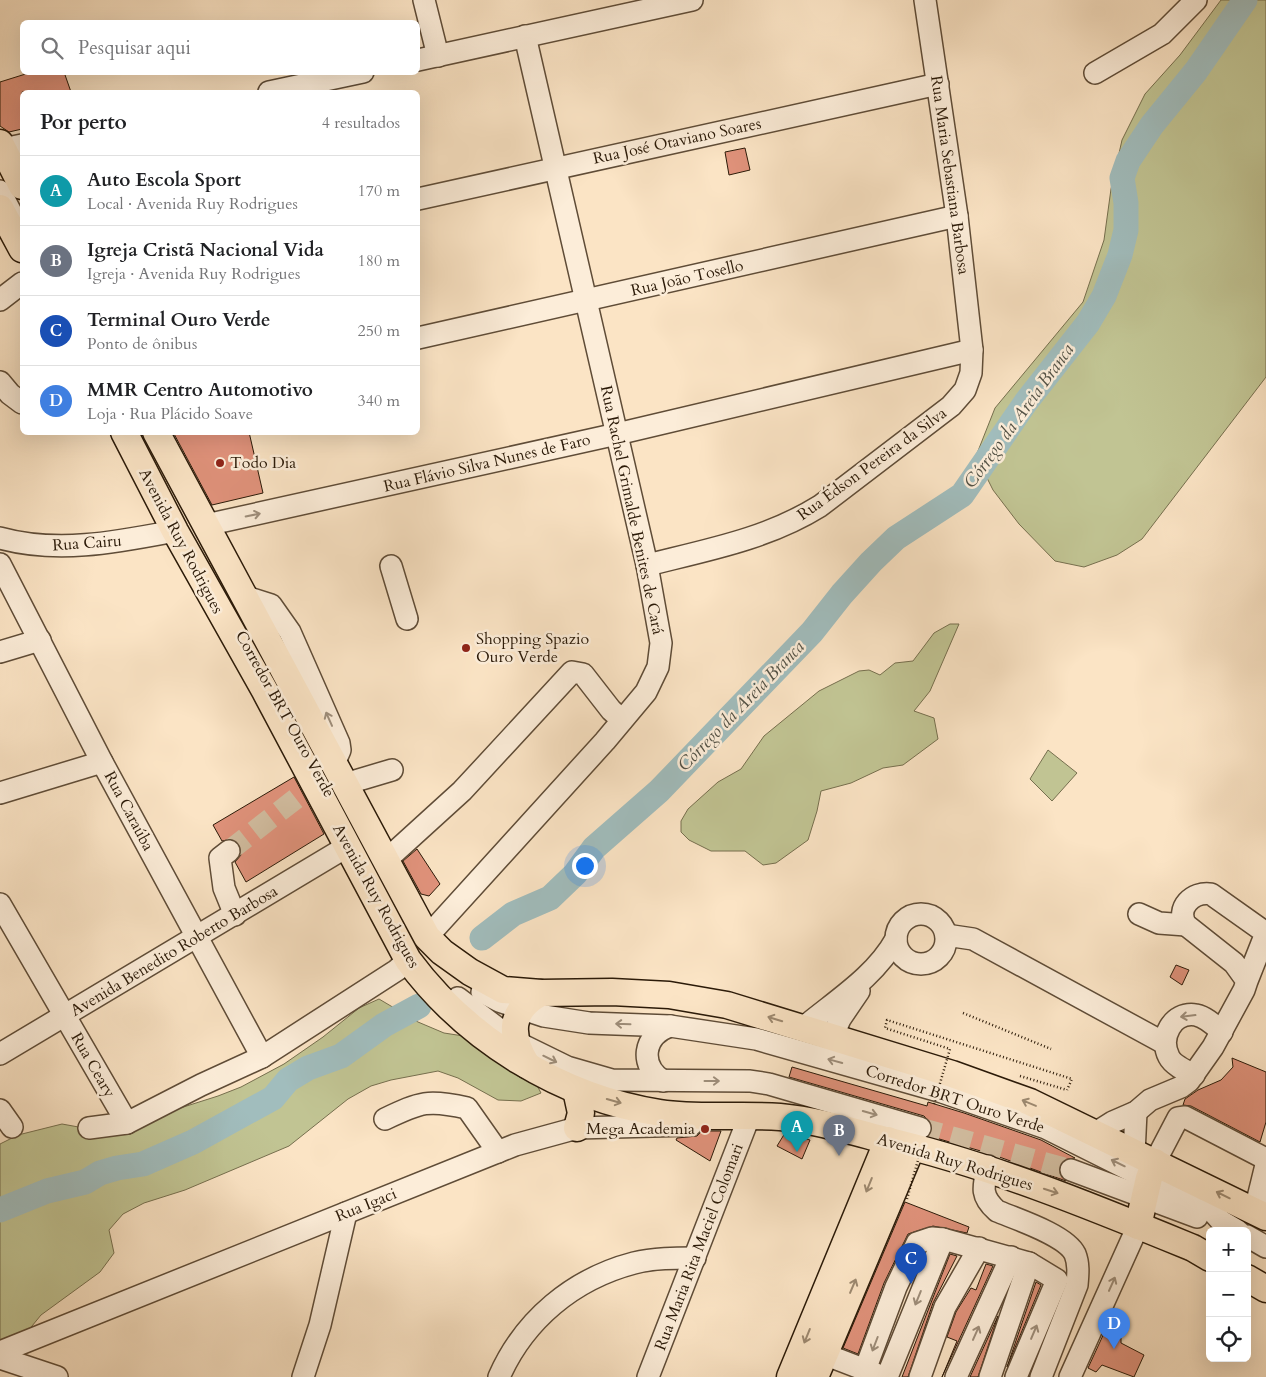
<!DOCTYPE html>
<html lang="pt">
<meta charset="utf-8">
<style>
:root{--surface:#fff;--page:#f2f2f2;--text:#202124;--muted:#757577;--line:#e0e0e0;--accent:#8f2418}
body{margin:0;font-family:Cardo,serif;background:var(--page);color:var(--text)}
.controls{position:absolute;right:15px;bottom:15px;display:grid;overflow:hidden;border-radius:8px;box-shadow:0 5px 20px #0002}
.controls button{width:45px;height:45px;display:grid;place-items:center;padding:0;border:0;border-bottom:1px solid var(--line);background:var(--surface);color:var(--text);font:25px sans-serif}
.you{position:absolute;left:584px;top:865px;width:18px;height:18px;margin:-12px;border:4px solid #fff;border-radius:50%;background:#1a73e8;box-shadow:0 0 0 8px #1a73e833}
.badge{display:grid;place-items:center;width:32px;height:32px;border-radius:50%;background:var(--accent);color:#fff;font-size:16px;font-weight:700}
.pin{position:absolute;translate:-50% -41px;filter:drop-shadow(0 1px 2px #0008)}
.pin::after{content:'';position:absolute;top:26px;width:18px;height:15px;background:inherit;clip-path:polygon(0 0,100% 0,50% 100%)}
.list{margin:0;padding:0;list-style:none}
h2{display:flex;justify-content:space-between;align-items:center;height:65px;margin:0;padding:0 20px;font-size:21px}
h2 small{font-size:16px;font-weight:400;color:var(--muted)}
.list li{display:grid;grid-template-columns:32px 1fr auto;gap:15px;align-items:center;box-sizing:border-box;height:70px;padding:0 20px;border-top:1px solid var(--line)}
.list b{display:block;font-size:19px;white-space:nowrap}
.list p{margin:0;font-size:16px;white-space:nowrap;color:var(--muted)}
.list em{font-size:16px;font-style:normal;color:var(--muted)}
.icon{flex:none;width:28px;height:28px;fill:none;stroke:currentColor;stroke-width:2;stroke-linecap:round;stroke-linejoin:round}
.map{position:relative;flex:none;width:1266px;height:1377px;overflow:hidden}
.search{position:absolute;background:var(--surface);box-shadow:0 5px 20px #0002;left:20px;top:20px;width:400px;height:55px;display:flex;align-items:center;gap:12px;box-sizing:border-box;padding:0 18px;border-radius:8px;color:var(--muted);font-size:19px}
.panel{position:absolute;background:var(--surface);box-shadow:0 5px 20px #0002;left:20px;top:90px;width:400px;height:345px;border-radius:8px}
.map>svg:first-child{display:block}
</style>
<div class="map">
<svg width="1266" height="1377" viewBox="0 0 1266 1377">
<rect width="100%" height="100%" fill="#fbe4c5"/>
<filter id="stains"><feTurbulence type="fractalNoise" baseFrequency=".004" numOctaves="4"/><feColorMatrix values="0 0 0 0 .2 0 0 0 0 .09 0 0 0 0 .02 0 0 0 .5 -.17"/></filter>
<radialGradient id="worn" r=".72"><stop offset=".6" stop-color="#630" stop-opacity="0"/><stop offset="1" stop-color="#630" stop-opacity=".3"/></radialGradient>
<g fill="#c1c493" stroke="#766f4e">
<path d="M1221,0H1266V377L1142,539L1117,555L1084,567L1055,561L1019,524L993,490L976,456L995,408L1083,302L1104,240L1111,189L1122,140L1145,94L1180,55Z"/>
<path d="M950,624H959L930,691L914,711L934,718L938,739L903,765L883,768L851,783L821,791L817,811L808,840L776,863L763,865L745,851H711L689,840L681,832V821L688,809L718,782L741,769L764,736L819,691L859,671L869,670L880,675L895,663L913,661L934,633Z"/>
<path d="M1048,750L1077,773L1052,801L1030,779Z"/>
<path d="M379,999L418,1022L444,1033L470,1037L531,1074L541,1093L521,1101L498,1100L458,1078L438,1071L391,1080L371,1086L348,1099L289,1146L185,1190L144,1203L123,1214L109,1230L114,1253L100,1272L41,1315L23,1337L0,1356V1144L18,1135L62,1124L84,1128L130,1124L218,1096L241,1087L284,1064L323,1037L359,1008Z"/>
</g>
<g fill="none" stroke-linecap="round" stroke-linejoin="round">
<g stroke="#a1bdbd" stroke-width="25">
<path d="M482,938L513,914L550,898L575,874L594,848L659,791L812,632L842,594L871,562L896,538L962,495L1026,402L1088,323L1104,296L1120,255L1126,230V203L1122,178L1128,161L1152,125L1196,71L1245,0"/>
<path d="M0,1210L47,1191L85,1182L100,1173L117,1168L143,1164L193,1142L273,1098L288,1080L308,1068L341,1056L384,1025L419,1006"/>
</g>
</g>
<g fill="#e0927b" stroke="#2b1a08">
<path d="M32,72H64L71,92H22V129L9,132L0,126V82Z"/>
<path d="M745,148L750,170L729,175L725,152Z"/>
<path d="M173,432H249L263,493L212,505Z"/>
<path d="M294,777L324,834L246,882L235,862L241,855L239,844L233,839L222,841L213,825Z"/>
<path d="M417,849L440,884L429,896L421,894L403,861Z"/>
<path d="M1176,965L1189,970L1182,985L1170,977Z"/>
<path d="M1232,1058L1266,1072V1122L1260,1142L1191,1106L1183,1105L1185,1099L1198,1090L1221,1080L1233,1067Z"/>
<path d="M792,1067L927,1106L928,1102L964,1113L1041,1140L1075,1158L1063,1160L1060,1165L1059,1173L1066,1181L991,1154L929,1136L932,1125L924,1116L789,1077Z"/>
<path d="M702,1131H721L710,1161L676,1140L677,1138L697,1136Z"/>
<path d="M785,1133L810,1140L802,1159L777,1146Z"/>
<path d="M905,1202L969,1227L967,1233L933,1226L908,1234L884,1283L858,1354L843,1348Z"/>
<path d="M950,1254L957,1256L933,1303L908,1377H902Z"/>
<path d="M986,1264L993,1266L942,1377L957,1341L947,1337L956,1312L971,1288L976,1290Z"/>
<path d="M1036,1282L1041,1285L1007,1367Z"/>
<path d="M998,1316L978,1377H970Z"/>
<path d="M1105,1331L1121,1338V1343L1144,1355L1134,1377L1102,1365L1096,1372L1088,1368Z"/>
</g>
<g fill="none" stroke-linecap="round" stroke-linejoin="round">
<g stroke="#d1bc9f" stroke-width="21" stroke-dasharray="21 11" stroke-linecap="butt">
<path d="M229,851L307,790"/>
<path d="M920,1128L1071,1170"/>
</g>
<defs>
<g id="minor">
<path d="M424,0L438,56"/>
<path d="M418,60L692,0"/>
<path d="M1095,73L1162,34L1196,0"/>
<path d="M269,92L363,72"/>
<path d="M3,149L22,145"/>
<path d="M0,191L16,222"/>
<path d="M418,199L938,84"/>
<path d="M0,300L22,283"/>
<path d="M418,338L957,216"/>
<path d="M0,382L10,394L22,403"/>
<path d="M206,525L617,434L972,350"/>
<path d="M0,538C58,554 117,542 175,531"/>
<path d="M0,564L102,762L262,1057"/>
<path d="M647,565C707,550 767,539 820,506L951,406L965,390L971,373L972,350L957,216L925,0"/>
<path d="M391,566L407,619"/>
<path d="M243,596L271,605L290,632L339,743L340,750L334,764"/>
<path d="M0,652L40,640"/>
<path d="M345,784L392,770"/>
<path d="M0,793L102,762"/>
<path d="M229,851L220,858L224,888L235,915"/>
<path d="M385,861L462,791L572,672L583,674L611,710L622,720"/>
<path d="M0,904L127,1123"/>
<circle cx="921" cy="939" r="25"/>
<path d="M1139,914L1159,923L1186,925"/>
<path d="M946,935L973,939L1164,1043"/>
<path d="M427,937L605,741L646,692L658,667L661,643L647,565L525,36"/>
<path d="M482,992L499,1001L544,1016L589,1023L670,1026L756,1039L942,1092L1046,1128L1212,1211L1221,1221L1238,1231"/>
<path d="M458,998L516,1042L567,1067L612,1080L750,1081L769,1084L920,1128"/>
<path d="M803,1028C835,1001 875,977 896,939"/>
<path d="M832,1038L840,1019L859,991"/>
<path d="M0,1054L348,846"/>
<path d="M1194,1075C1186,1071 1173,1065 1169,1057C1159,1038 1172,1011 1196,1015C1206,1017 1214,1025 1222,1032"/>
<path d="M663,1081C639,1065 643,1036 670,1026"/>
<path d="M0,1110L12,1127"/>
<path d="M385,1119C421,1102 428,1099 467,1108L498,1152"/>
<path d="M89,1128L127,1123L201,1085L262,1057L397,970L408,960"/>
<path d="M1094,1134L1113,1122L1136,1112L1150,1100L1181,1087L1189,1081L1213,1047L1244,990L1247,981L1234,963L1186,925C1175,908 1193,891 1211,894L1266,933L1247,981"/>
<path d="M1134,1154L1136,1112"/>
<path d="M1155,1162L1178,1118L1185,1117L1266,1159"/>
<path d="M988,1166C983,1187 980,1196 997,1211C1016,1219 1066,1235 1075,1254C1079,1264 1078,1274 1077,1285L1041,1377"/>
<path d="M1071,1170L1197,1217"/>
<path d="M1255,1210L1266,1165"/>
<path d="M1247,1236L1266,1247"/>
<path d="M0,1352L515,1145L577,1128L691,1125"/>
<path d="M824,1354L876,1374"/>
<path d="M0,1358L57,1377"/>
<path d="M865,1370L896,1287L917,1243L932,1238L943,1239"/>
<path d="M303,1377L320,1325L346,1213"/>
<path d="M499,1377C524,1320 573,1279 634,1263C654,1258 675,1258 695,1258"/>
<path d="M648,1377L749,1117"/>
<path d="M887,1377L943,1239L1029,1263L1057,1280L1016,1377"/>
<path d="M920,1377L945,1307L979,1248"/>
<path d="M956,1377L1011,1257"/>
<path d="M990,1377L1029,1263"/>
<path d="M1070,1377L1138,1226"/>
</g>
<g id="major">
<path d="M0,143L22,186"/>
<path d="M0,208L22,249"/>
<path d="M124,432L175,531L265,691L408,960C467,1040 562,1098 660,1113C700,1119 740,1114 780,1117C815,1120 851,1131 885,1140C991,1165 1093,1207 1193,1248L1210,1258"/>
<path d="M156,432L427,937L442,952L470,972L503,990L541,993L612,992L669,995L727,1005L952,1074L1030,1102L1266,1217"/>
<path d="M527,1065C509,1035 509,1010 541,993"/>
<path d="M576,1090L581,1113L577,1128"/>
<path d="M1138,1226L1149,1178L1155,1162"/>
<path d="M1247,1278L1266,1289"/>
<path d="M790,1377L888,1140"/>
<path d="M815,1377L912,1147"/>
</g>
</defs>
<use href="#minor" stroke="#5f4c37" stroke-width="24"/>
<use href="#major" stroke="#2b1a08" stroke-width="29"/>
<g stroke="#2b1a08" stroke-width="2.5" stroke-dasharray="1 2.5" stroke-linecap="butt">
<path d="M963,1013L1051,1049"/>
<path d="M1020,1076L1067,1090"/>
</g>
<use href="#minor" stroke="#fcedd9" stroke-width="21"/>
<use href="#major" stroke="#fbe4c5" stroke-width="26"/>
<g stroke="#2b1a08" stroke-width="2.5" stroke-dasharray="1 2.5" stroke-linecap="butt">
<path d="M934,1104L950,1049L885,1028L887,1020L1072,1079L1067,1090"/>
<path d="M907,1199L922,1146"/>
</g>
</g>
<defs><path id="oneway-shaft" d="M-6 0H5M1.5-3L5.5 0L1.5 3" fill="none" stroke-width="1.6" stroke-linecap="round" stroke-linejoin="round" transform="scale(1.25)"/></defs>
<g stroke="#9e8e7b">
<use href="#oneway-shaft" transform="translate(253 515) rotate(-12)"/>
<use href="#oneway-shaft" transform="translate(329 719) rotate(-114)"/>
<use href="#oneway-shaft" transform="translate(1188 1016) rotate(173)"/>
<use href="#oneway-shaft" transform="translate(623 1024) rotate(-178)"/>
<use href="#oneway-shaft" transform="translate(550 1059) rotate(26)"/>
<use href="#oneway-shaft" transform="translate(835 1061) rotate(-165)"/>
<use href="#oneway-shaft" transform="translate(712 1081)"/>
<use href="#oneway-shaft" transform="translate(870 1113) rotate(16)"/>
<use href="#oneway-shaft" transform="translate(1118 1163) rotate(-154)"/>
<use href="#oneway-shaft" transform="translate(1112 1284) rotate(-66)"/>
<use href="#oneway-shaft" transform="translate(918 1298) rotate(112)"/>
<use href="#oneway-shaft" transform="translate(1034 1332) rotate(-67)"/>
<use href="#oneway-shaft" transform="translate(976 1333) rotate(-66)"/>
<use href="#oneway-shaft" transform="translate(875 1344) rotate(111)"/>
</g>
<g stroke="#9d8970">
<use href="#oneway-shaft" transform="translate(775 1019) rotate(-163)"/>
<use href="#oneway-shaft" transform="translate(614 1101) rotate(16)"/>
<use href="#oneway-shaft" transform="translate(1029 1103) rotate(-157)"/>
<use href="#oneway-shaft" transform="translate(869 1185) rotate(112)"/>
<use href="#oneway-shaft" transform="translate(1051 1191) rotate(18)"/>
<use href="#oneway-shaft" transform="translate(1223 1195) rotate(-154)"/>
<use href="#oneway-shaft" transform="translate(853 1286) rotate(-67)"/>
<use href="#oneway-shaft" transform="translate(807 1336) rotate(112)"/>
</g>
<g fill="#8f2418" stroke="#fcedd9" stroke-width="2">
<circle cx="220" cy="463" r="5"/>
<circle cx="466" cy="648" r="5"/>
<circle cx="705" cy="1129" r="5"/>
</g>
<g text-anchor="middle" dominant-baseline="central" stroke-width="5" stroke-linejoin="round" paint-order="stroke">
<g font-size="16" fill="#2b1a08" stroke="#fcedd9">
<text transform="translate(677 141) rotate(-12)">Rua José Otaviano Soares</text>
<text transform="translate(950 175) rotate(82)">Rua Maria Sebastiana Barbosa</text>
<text transform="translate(687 278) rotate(-13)">Rua João Tosello</text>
<text transform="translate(487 463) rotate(-13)">Rua Flávio Silva Nunes de Faro</text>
<text transform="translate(872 464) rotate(-36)">Rua Édson Pereira da Silva</text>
<text transform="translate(632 510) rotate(78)">Rua Rachel Grimalde Benites de Cará</text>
<text transform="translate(181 541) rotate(62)">Avenida Ruy Rodrigues</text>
<text transform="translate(87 543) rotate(-4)">Rua Cairu</text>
<text transform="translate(285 714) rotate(61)">Corredor BRT Ouro Verde</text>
<text transform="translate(129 811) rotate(62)">Rua Caraúba</text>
<text transform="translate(376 896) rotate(61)">Avenida Ruy Rodrigues</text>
<text transform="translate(174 951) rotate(-31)">Avenida Benedito Roberto Barbosa</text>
<text transform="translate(93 1065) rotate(60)">Rua Ceary</text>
<text transform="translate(955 1099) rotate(18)">Corredor BRT Ouro Verde</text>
<text transform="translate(955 1162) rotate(17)">Avenida Ruy Rodrigues</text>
<text transform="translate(366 1205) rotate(-22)">Rua Igaci</text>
<text transform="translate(699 1247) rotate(-69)">Rua Maria Rita Maciel Colomari</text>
</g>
<g font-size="16" fill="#2b1a08" stroke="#fcedd9" text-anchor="start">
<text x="230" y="463">Todo Dia</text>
<text x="476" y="639">Shopping Spazio<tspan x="476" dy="18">Ouro Verde</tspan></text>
<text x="695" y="1129" text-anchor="end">Mega Academia</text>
</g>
<g font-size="18" font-style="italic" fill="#545347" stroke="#fcedd9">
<text transform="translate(1019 416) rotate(-54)">Córrego da Areia Branca</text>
<text transform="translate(741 706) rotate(-46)">Córrego da Areia Branca</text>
</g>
</g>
<rect width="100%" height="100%" filter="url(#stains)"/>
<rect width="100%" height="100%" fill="url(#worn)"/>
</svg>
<div class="controls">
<button>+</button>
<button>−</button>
<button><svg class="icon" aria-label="locate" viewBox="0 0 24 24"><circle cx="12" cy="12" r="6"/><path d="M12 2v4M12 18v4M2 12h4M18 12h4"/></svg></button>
</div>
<div class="you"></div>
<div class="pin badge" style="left:797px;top:1152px;background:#0f9aa8">A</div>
<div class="pin badge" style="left:839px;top:1156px;background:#6b7280">B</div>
<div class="pin badge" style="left:911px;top:1284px;background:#1a4fb4">C</div>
<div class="pin badge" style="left:1114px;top:1349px;background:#3f7fe0">D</div>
<div class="search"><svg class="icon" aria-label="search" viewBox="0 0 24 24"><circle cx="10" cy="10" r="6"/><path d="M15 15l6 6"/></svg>Pesquisar aqui</div>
<section class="panel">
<h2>Por perto<small>4 resultados</small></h2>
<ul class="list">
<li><span class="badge" style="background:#0f9aa8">A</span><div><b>Auto Escola Sport</b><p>Local · Avenida Ruy Rodrigues</p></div><em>170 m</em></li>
<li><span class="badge" style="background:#6b7280">B</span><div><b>Igreja Cristã Nacional Vida</b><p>Igreja · Avenida Ruy Rodrigues</p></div><em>180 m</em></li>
<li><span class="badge" style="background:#1a4fb4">C</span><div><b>Terminal Ouro Verde</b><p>Ponto de ônibus</p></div><em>250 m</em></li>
<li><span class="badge" style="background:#3f7fe0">D</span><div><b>MMR Centro Automotivo</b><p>Loja · Rua Plácido Soave</p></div><em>340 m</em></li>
</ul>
</section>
</div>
